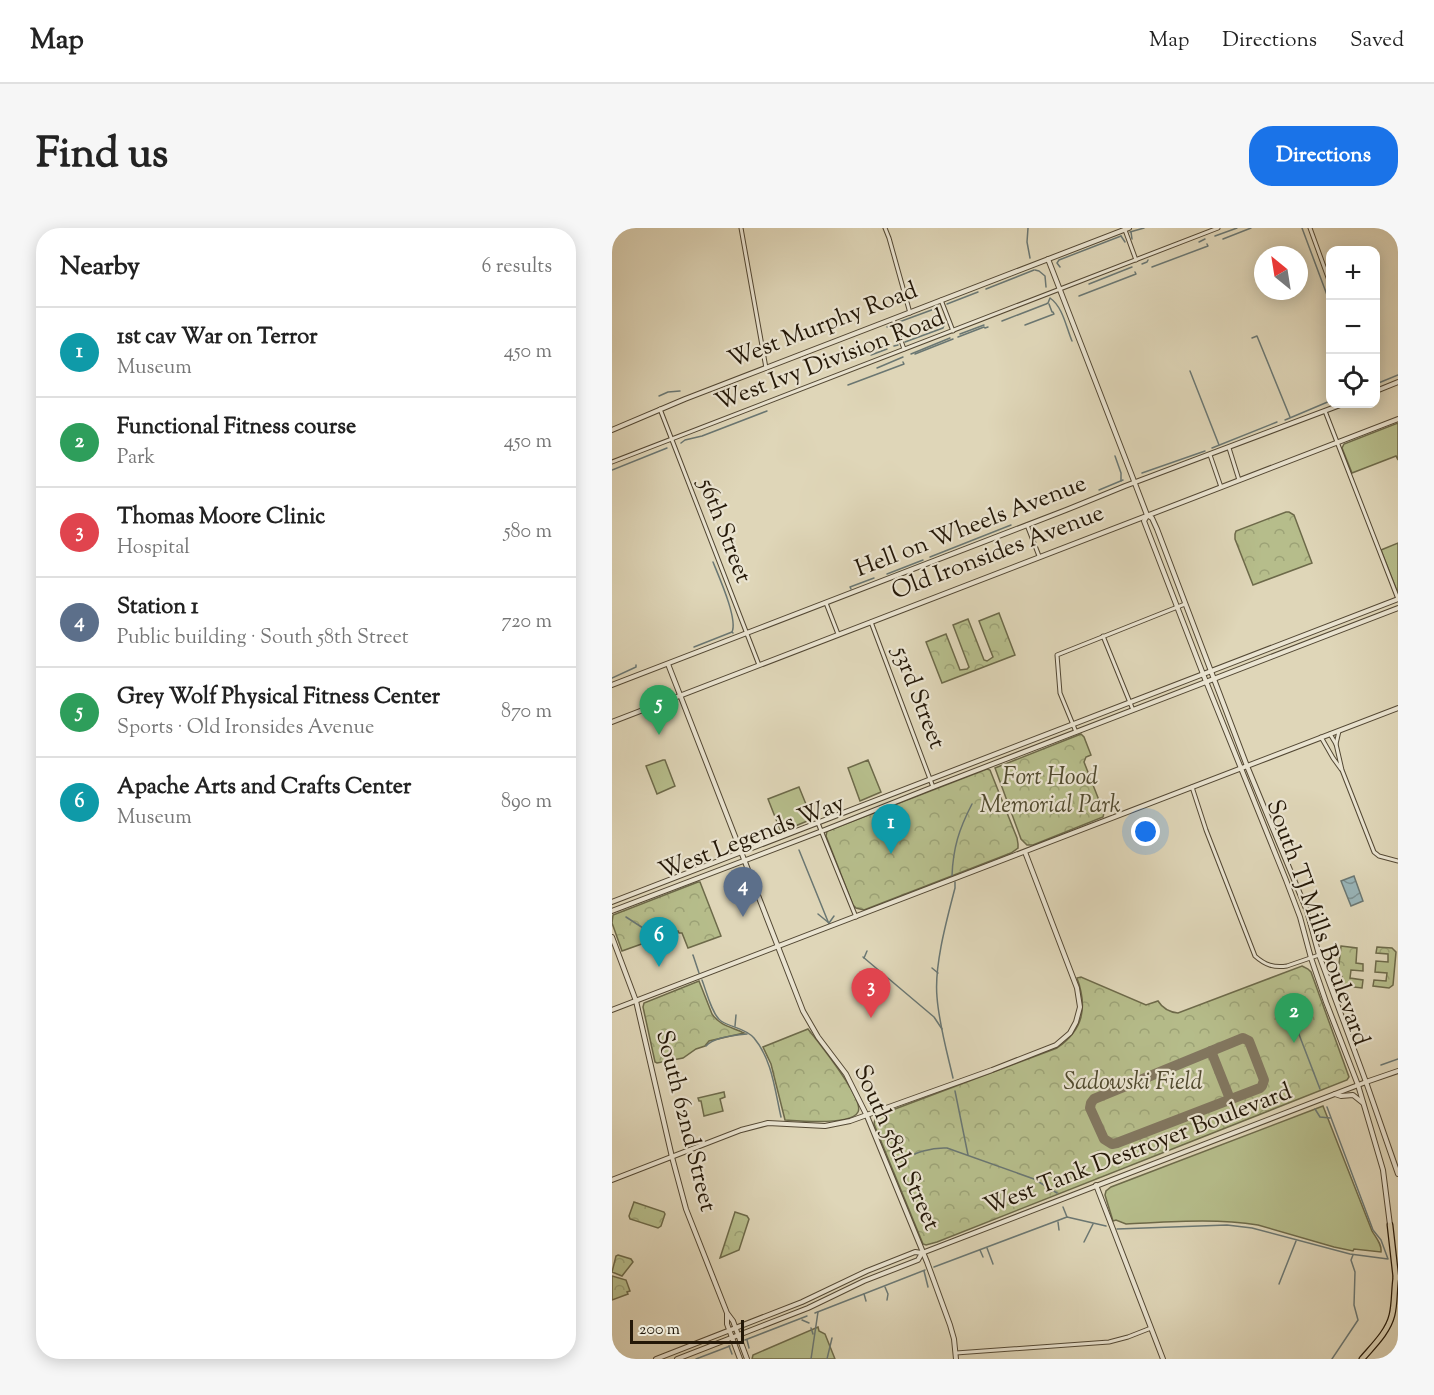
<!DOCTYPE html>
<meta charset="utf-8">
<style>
:root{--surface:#fff;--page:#f6f6f6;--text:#222;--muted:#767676;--line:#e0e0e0;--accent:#1a73e8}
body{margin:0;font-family:"Sorts Mill Goudy",serif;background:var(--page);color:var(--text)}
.controls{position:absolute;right:18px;top:18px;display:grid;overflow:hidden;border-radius:12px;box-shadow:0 3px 15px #0003}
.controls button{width:54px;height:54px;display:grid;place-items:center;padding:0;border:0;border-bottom:2px solid var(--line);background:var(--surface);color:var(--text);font:30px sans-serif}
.compass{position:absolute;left:642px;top:18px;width:54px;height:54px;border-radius:50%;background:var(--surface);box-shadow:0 3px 15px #0003;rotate:330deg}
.scale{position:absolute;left:18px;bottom:15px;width:114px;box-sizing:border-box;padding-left:6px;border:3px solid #241808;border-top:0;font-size:16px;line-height:21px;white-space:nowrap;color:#241808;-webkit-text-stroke:4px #eae4d1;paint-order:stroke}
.you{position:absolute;left:534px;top:604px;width:21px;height:21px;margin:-15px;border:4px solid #fff;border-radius:50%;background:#1a73e8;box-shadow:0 0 0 9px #1a73e833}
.badge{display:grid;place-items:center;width:39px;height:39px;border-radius:50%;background:var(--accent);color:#fff;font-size:20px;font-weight:700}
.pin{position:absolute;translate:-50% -50px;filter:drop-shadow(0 2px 3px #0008)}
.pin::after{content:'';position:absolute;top:32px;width:21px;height:18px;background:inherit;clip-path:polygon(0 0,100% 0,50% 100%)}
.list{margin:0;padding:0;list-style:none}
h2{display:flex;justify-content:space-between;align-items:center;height:78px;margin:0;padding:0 24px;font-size:26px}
h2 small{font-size:20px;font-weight:400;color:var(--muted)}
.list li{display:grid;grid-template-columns:39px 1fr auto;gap:18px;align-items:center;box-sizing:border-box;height:90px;padding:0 24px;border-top:2px solid var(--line)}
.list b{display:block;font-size:22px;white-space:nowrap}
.list p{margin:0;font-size:20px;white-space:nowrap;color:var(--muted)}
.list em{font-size:20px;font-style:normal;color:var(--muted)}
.icon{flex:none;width:33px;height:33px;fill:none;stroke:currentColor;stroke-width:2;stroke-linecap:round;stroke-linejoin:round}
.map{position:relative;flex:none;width:786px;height:1131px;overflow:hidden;border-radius:24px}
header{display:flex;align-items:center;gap:36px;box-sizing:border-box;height:84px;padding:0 30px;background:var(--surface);border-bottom:2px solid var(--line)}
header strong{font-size:28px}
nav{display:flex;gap:33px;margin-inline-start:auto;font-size:21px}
.intro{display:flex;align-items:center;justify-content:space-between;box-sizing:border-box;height:144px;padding:0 36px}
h1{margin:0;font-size:42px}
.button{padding:15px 27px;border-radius:24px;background:var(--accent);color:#fff;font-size:21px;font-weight:700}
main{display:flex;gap:36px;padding:0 36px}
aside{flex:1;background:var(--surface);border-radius:24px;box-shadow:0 3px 15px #0003}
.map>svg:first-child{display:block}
</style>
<header>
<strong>Map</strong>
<nav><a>Map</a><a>Directions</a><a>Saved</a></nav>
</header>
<div class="intro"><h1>Find us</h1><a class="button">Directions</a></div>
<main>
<aside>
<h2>Nearby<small>6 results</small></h2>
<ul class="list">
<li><span class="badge" style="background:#0f9aa8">1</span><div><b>1st cav War on Terror</b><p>Museum</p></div><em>450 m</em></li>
<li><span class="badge" style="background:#2e9e5b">2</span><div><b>Functional Fitness course</b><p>Park</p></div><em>450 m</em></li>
<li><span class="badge" style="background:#e0444e">3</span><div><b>Thomas Moore Clinic</b><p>Hospital</p></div><em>580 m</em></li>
<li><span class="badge" style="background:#5c6f8a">4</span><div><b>Station 1</b><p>Public building · South 58th Street</p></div><em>720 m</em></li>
<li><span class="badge" style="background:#2e9e5b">5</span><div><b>Grey Wolf Physical Fitness Center</b><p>Sports · Old Ironsides Avenue</p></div><em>870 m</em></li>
<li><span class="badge" style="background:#0f9aa8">6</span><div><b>Apache Arts and Crafts Center</b><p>Museum</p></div><em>890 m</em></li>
</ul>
</aside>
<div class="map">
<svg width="786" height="1131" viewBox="0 0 786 1131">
<defs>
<pattern id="park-crowns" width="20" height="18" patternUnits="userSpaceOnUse" patternTransform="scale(1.5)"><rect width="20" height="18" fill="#b6bd8b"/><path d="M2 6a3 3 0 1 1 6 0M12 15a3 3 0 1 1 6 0" fill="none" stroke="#9ca276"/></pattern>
<pattern id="water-waves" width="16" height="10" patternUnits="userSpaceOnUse" patternTransform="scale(1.5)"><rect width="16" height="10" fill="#99b6ba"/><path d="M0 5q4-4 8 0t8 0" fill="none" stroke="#7d9395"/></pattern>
</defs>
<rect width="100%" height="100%" fill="#dfd6b8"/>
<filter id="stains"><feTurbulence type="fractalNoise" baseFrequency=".00333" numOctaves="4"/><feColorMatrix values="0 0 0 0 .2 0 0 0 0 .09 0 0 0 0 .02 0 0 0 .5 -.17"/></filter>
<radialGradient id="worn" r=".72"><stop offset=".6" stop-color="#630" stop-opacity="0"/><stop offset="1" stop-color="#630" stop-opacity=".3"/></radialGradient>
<g fill="#b6bd8b" stroke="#6d6a4a" stroke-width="1.5">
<path d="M786,195V232L784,228L740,245L730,220L732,216Z"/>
<path d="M786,315V363H785L769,322Z"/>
<path d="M51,532H53L63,558L45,566L34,538Z"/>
<path d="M256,532L269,564L248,573L236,540Z"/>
<path d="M187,559L200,591L169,604L156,571Z"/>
<path d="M112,864L113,869L108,871L111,883L92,888L89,873H87L86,870Z"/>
<path d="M711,878L760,1003C764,1010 770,1016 769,1024L742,1021L741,1023L722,1019L646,997C603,990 558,994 514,996L504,992L501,993L493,967L494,963L499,959Z"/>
<path d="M206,1099L207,1103L213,1106L223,1131H140L141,1127Z"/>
</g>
<g fill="url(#park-crowns)" stroke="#6d6a4a" stroke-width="1.5">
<path d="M674,284H677L682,287L700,335L641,357L623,311V306L624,303Z"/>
<path d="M387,385L403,427L330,455L314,414L334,406L348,442L355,441L357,439L341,397L356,391L372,432L375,433L381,429L367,393Z"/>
<path d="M469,506L472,509L479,527L474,529L472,534L492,585L491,589L421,617H415L409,611L383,540Z"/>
<path d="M375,541L378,542L405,610L406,616V620L399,625L252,682L244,680L241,677L214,608L215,603Z"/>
<path d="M86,654H88L109,708L76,720L70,705H67L66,703L10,723L0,695L1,687Z"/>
<path d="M729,718L745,720L744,735L751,736V743L739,742L738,750L751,752L750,760L733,758L729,754L730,748L723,740L727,736Z"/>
<path d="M765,719L780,720L784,724L781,757L777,760L761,758L762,752L774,753L775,745L763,744L764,733L776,734V726L764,725Z"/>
<path d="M690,738L696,741L699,744L737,849L735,852L325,1014L314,1017L311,1016L262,896L263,891L267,887L445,820C471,802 476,780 465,750L469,749L534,777L546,773C551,781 557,784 566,785Z"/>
<path d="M87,753L100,786C108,798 120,799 132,805L97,813L93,818L84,821L71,830L45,835L43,834L31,779L32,775Z"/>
<path d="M196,801C205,813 253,871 246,884C239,898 187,893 173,892L159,836L151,819Z"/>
<path d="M22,974L52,984L53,986L49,998L46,1000L18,991L17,988Z"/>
<path d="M123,984L135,988L137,991L127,1022L108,1030Z"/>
<path d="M6,1027L19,1031L21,1034L10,1048L0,1044L4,1028Z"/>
<path d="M0,1048L14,1052L18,1063L15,1064L16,1066L0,1072Z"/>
</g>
<path fill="url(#water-waves)" stroke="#6a7773" stroke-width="1.5" d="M742,648L751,673L739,678L729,653Z"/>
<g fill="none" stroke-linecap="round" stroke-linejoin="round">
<g stroke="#6a7773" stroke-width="1.5">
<path d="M416,0L415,14L418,30"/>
<path d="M690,0L718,75"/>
<path d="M518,4L532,0"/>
<path d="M519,4L520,11"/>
<path d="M509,8L513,14"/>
<path d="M603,8L625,0"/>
<path d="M611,11L639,0"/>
<path d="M587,14L593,11"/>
<path d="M530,36L535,34L536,32"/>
<path d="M448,39L445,35L447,32L509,8"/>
<path d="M540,39L596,18L595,16"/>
<path d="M423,42L427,43L433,48L434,59"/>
<path d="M477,56L520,39"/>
<path d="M374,61L422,42"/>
<path d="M467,68L524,46L523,44"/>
<path d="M335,76L366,64"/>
<path d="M390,93L434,76L436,75L438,70C451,79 454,99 460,113"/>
<path d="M287,94L325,80"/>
<path d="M413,97L442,86L441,84H440L437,76"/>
<path d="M275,99L277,98"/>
<path d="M348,106L372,97"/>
<path d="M346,109L372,99L373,100L376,99"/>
<path d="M640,110L645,108L678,189"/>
<path d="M293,114L331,100L333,94"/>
<path d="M282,118L286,117"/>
<path d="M299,126L338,110"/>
<path d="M303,126L341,111"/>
<path d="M259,127L275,121"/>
<path d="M265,140L291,129"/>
<path d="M578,143L607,217"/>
<path d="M764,156L786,147"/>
<path d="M236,157L292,136L291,134"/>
<path d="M47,168L56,164L68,163"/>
<path d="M673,192L718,173"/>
<path d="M69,215L73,212L90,208L155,183"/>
<path d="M600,220L665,194"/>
<path d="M503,228L509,245V253"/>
<path d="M0,242L55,220"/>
<path d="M530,245L593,223"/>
<path d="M487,262L511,252"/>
<path d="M318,329L399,297"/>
<path d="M101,334C107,349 126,391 120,404"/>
<path d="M275,346L311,332"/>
<path d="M239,361L238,359L262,350"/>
<path d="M82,419L120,404L121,405"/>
<path d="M0,450L24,439V437"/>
<path d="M187,622L217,696"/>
<path d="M340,648C341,620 347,601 360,576"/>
<path d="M206,686L217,695L222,688"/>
<path d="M14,689L45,709"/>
<path d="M81,727L87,745"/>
<path d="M251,729L322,789L330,801"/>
<path d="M252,730L255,723"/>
<path d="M320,740L326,745"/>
<path d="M90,752C94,762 100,787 109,793C120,800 133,800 142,810C160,831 163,863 169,889"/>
<path d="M673,770L708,861"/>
<path d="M123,798L124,787"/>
<path d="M94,818C102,809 122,807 135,806"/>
<path d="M769,837L786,831"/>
<path d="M341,850C335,824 327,796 325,769C322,737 335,691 343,660V654"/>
<path d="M343,863L356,927"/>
<path d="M703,881L708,889L718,890"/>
<path d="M283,934C300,927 316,919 335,920L422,951L445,965"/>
<path d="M451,979L455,989"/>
<path d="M446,994L447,1002"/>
<path d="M505,1001L615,997L640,1000L738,1026L776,1031L769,1012L761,1002L715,879"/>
<path d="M472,1014L481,996"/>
<path d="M375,1020L381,1036"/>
<path d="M368,1022L371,1029"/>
<path d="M322,1039L455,989L494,998"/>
<path d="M312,1043L316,1059"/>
<path d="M667,1056L684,1013"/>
<path d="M273,1059L276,1066L275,1072"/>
<path d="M252,1066L254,1073"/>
<path d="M203,1085L313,1042"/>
<path d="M190,1092L197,1095"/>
<path d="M199,1100L201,1106"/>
<path d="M133,1112L195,1088"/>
<path d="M135,1112L137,1120"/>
<path d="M117,1118L120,1126"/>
<path d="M84,1131L118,1118"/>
<path d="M199,1131L206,1084"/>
<path d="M215,1131L220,1110"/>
<path d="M720,1131L746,1092L742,1077L743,1044L739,1032L741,1027"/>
</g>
<g stroke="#827760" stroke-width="10">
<path d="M631,810L637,813L652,852L650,858L648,860L505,915L500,916L492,911L478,880L479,875L482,871Z"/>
<path d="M599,823L618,871"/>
</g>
<defs>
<g id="minor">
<path d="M129,0L154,140"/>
<path d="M273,0L277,10L298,85"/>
<path d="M698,0L718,55"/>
<path d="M513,2L524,32"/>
<path d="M329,72L341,103"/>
<path d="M281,91L292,121"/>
<path d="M48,181L147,437"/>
<path d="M713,183L786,371"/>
<path d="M617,220L627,252"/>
<path d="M598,227L609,259"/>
<path d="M0,234L606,0"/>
<path d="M415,297L427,328"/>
<path d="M214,375L226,406"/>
<path d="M259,394L321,559"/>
<path d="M491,408L521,482"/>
<path d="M464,504L448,465L445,427L573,376"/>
<path d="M718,506L724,516L730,542L762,624L767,628L786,633"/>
<path d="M709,509L721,530L729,541"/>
<path d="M724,516L727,503"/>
<path d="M580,559L594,602L643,728C653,737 662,740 675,738L707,727"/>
<path d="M206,595L244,689"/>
<path d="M344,1125L497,1114L516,1109L539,1100"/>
</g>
<g id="tertiary">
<path d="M436,31L522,253L535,287L540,290L545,301L635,538L695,683L707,727L754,854L786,946"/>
<path d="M764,163L786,154"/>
<path d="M0,202L73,171L517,0"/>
<path d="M535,288L532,293L591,446L674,652L688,689L699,730L714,774L746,857L759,901L771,942L778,997"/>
<path d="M56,436L191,783L206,809L234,846L255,888L315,1034L338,1097L342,1111L344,1131"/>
<path d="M0,457L454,282L513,258L731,176"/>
<path d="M0,494L786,191"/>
<path d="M0,674L786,371"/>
<path d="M0,683L210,603L321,559L786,380"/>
<path d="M0,709L24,773L60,929L74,981L115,1085L121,1093L135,1131"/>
<path d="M0,782L786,480"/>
<path d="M723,866L729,868L741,867L751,875"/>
<path d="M0,952L129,902L156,895L213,898L238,893L380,842L444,817L458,805L464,794L468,779L465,760L413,624"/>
<path d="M484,957L551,1131"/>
<path d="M115,1086V1096L128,1131"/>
<path d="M44,1131L190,1074L255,1043L303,1024L310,1025L754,854L786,843"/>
<path d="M65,1131L196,1080L252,1053L306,1032L310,1025"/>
</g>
<g id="primary">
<path d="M778,997L784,1050"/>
<path d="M750,1131C761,1118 776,1104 780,1087C783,1075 782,1061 784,1049"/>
</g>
</defs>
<use href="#minor" stroke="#534834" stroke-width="5"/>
<use href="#tertiary" stroke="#534834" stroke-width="6"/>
<use href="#primary" stroke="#241808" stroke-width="7"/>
<use href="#minor" stroke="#eae4d1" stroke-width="3"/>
<use href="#tertiary" stroke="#eae4d1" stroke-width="4"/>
<use href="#primary" stroke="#dfd6b8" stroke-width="4.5"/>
</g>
<g text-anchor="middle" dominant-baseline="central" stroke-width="4.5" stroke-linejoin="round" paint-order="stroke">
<g font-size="24" fill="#241808" stroke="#eae4d1">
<text transform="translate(211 98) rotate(-21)">West Murphy Road</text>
<text transform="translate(218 133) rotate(-21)">West Ivy Division Road</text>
<text transform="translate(359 299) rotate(-21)">Hell on Wheels Avenue</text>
<text transform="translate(112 303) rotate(69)">56th Street</text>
<text transform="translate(386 325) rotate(-21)">Old Ironsides Avenue</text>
<text transform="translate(306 470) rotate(69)">53rd Street</text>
<text transform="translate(140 610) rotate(-21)">West Legends Way</text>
<text transform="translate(705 695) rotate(70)">South TJ Mills Boulevard</text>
<text transform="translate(73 893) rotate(76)">South 62nd Street</text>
<text transform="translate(284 920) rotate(66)">South 58th Street</text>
<text transform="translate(526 922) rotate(-21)">West Tank Destroyer Boulevard</text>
</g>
<g font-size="24" font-style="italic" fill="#504a2f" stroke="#eae4d1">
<text x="438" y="550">Fort Hood<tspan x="438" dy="28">Memorial Park</tspan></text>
<text x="521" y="855">Sadowski Field</text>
</g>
</g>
<rect width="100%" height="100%" filter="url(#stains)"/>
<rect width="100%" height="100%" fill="url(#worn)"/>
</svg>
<div class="controls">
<button>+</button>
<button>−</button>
<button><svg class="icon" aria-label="locate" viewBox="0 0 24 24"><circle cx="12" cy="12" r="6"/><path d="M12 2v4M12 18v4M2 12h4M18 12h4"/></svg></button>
</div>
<svg class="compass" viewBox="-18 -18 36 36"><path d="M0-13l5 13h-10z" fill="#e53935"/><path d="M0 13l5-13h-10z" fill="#767676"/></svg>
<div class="scale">200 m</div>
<div class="you"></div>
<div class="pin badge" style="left:279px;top:626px;background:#0f9aa8">1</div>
<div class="pin badge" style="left:682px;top:815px;background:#2e9e5b">2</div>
<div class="pin badge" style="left:259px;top:790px;background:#e0444e">3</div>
<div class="pin badge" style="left:131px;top:689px;background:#5c6f8a">4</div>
<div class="pin badge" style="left:47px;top:507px;background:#2e9e5b">5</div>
<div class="pin badge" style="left:47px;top:739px;background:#0f9aa8">6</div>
</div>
</main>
